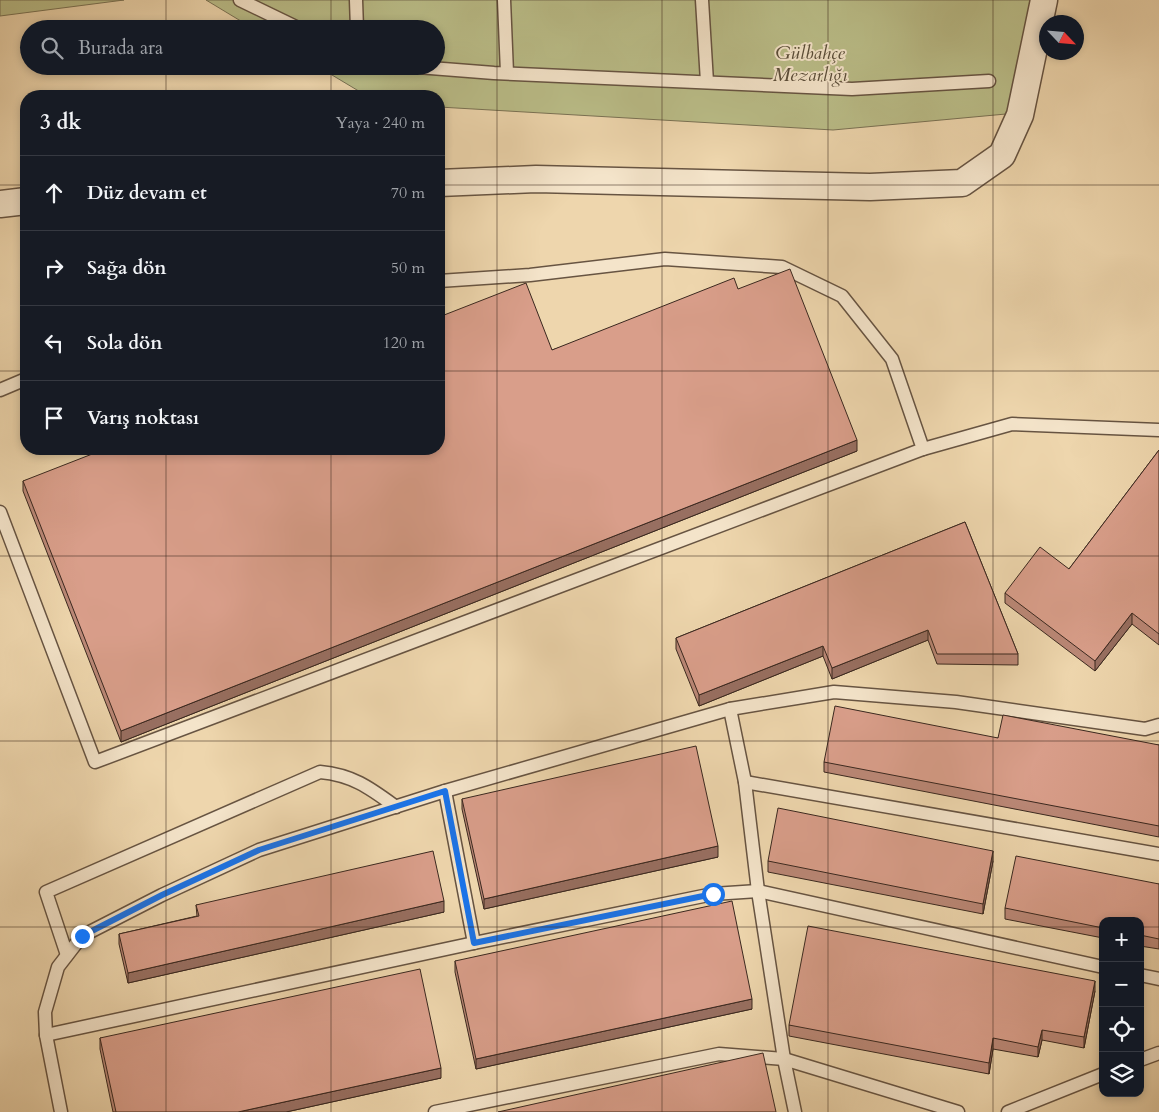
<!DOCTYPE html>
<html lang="tr">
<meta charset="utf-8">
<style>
:root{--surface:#171b24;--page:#20242c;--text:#f1f3f6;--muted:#9ea1a6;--line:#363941}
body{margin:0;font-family:Cardo,serif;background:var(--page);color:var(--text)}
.controls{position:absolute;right:15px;bottom:15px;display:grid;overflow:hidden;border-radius:10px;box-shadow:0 2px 8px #0003}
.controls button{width:45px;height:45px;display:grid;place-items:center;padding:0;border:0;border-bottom:1px solid var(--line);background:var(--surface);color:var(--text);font:25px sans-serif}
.compass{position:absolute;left:1039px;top:15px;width:45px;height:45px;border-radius:50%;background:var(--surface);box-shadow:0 2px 8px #0003;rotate:116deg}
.stop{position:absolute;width:15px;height:15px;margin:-11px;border:4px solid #1a73e8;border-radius:50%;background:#fff}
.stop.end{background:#1a73e8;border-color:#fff;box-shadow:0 1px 5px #0008}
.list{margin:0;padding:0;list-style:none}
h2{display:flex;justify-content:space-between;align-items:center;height:65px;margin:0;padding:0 20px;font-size:21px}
h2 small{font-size:16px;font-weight:400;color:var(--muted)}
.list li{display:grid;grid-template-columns:32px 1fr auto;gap:15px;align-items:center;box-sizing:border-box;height:75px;padding:0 20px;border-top:1px solid var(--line)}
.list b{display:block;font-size:19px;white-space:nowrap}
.list em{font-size:16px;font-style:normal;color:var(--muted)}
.icon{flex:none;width:28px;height:28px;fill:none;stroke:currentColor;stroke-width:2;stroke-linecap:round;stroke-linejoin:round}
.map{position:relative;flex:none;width:1159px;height:1112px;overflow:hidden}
.search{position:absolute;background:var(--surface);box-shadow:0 2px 8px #0003;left:20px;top:20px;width:425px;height:55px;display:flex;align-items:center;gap:12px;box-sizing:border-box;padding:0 18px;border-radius:28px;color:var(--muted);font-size:19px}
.panel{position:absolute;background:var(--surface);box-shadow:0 2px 8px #0003;left:20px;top:90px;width:425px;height:365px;border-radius:20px}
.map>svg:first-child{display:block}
</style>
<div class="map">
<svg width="1159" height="1112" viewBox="0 0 1159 1112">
<rect width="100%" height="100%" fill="#eed6ad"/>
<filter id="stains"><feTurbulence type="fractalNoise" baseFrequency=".004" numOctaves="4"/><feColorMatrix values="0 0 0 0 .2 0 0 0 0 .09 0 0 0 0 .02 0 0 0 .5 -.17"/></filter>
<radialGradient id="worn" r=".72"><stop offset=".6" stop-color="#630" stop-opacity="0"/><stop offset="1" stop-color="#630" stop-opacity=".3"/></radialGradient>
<g fill="#babd88" stroke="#7a7254">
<path d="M0,0H124L0,16Z"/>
<path d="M206,0H1042L1031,61L1006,114L833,130L439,107V96H367L317,66H436V29H254Z"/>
</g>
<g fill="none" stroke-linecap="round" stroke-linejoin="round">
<defs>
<g id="service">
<path d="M240,0L300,29"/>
<path d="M356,0L357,29"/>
<path d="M504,0L507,73"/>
<path d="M702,0L707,82"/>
<path d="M405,66L494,73L852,89L989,81"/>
<path d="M0,390L26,379"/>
<path d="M923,449L1012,424L1159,430"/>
<path d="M0,512L95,762L923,449L892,359L842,296L782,267L665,259L530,275L439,281"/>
<path d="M730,709L745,782L758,891L784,1059L795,1112"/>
<path d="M745,782L1159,854"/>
<path d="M445,791L474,943"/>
<path d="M67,955L46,892L320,772C353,775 370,788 396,807"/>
<path d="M1140,975L1159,979"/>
<path d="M46,1035L474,943L713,894L758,891L1103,967"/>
<path d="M1140,1060L1159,1053"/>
<path d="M61,1112L46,1035L45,1012L58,967L82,936L162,895L259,850L445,791L730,709L834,692L956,702L1145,729L1159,725"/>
<path d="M435,1112L719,1054L784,1059L958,1112"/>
<path d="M1008,1112L1103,1074"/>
</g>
<g id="minor">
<path d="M439,183L536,179L870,187L962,183L1002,155L1020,115L1044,0"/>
<path d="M0,204L26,201"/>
</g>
</defs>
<use href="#service" stroke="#675442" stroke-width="15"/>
<use href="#minor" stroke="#675442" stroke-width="29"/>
<use href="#service" stroke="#f4e4ca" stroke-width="12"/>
<use href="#minor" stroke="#f4e4ca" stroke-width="26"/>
</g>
<g fill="#b87" stroke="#3a281f">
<path d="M738,289L857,451L121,742L23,491V481L552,350Z"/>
<path d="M1159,450V645L1132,624L1095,671L1005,603V593L1069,569Z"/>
<path d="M965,522L1018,654V665L937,664L928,640L832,679L823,656L699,706L676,649V638Z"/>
<path d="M998,738L1159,745V837L824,772V762Z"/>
<path d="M462,799L718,857L484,909L462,809Z"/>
<path d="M768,861H993L983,914L768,872Z"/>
<path d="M1159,884V949L1140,946V921H1103V938L1005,919V908Z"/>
<path d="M196,905L444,912L128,983L119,944V934L197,916Z"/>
<path d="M455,961L752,1009L476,1069L455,972Z"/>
<path d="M1095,991L1084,1048L1042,1040L1038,1057L993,1049L989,1074L789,1036V1025Z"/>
<path d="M100,1038L441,1078L286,1112H113L100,1049Z"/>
</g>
<g fill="#986f61" stroke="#3a281f">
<path d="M857,440V451L121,742V731Z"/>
<path d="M1132,613V624L1095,671V661Z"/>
<path d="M928,630V640L832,679V668Z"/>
<path d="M823,646V656L699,706V695Z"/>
<path d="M718,846V857L484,909V899Z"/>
<path d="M993,851V861L983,914V904Z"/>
<path d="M444,901V912L128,983V973Z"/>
<path d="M1095,981V991L1084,1048V1037Z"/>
<path d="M752,999V1009L476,1069V1059Z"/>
<path d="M1042,1030V1040L1038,1057V1047Z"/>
<path d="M993,1038V1049L989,1074V1063Z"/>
<path d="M441,1068V1078L286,1112H238Z"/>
</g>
<g fill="#d99e8a" stroke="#3a281f">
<path d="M790,269L857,440L121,731L23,481L105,449H439V317L526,283L552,350L734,278L738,289Z"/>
<path d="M1159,450V634L1132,613L1095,661L1005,593L1040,547L1069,569Z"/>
<path d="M965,522L1018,654H937L928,630L832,668L823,646L699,695L676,638Z"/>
<path d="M835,706L998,738L1003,715L1159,745V826L824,762Z"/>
<path d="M696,746L718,846L484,899L462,799Z"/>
<path d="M778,808L993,851L983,904L768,861Z"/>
<path d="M433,851L444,901L128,973L119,934L199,916L196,905Z"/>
<path d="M1016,856L1159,884V939L1140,935V921H1103V928L1005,908Z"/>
<path d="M732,901L752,999L476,1059L455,961Z"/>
<path d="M808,926L1095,981L1084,1037L1042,1030L1038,1047L993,1038L989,1063L789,1025Z"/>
<path d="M420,969L441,1068L238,1112H116L100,1038Z"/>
<path d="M763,1053L776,1112H498Z"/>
</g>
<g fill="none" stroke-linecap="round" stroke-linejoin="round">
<path stroke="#1a73e8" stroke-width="6" d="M82,936L162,895L259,850L445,791L474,943L713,894"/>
</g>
<path fill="none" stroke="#3a281f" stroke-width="1" stroke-opacity="0.55" d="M166,0V29M331,0V29M497,0V1112M662,0V1112M828,0V1112M993,0V1112M166,66V96M331,66V96M0,185H26M439,185H1159M0,371H26M439,371H1159M166,449V1112M331,449V1112M0,556H1159M0,741H1159M0,927H1103M1140,927H1159"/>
<g text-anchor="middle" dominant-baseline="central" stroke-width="4" stroke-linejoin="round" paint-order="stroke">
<g font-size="19" font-style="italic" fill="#5a4d39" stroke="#f4e4ca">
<text x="810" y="53">Gülbahçe<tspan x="810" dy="22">Mezarlığı</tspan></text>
</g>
</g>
<rect width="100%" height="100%" filter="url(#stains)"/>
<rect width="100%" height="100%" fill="url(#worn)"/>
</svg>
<div class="controls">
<button>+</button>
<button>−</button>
<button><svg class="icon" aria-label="locate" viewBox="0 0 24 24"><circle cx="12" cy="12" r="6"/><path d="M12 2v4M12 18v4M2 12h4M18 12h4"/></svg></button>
<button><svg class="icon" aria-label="layers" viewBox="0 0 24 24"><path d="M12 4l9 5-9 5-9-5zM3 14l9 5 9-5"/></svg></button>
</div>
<svg class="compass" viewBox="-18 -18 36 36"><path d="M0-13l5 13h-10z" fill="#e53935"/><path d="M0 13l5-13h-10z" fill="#9ea1a6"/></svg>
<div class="stop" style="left:713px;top:894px"></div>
<div class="stop end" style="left:82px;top:936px"></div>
<div class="search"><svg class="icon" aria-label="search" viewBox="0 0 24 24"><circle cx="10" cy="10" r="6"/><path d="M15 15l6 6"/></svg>Burada ara</div>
<section class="panel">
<h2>3 dk<small>Yaya · 240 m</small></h2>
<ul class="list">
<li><svg class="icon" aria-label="ahead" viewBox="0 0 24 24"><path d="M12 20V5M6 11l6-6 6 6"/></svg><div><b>Düz devam et</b></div><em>70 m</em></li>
<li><svg class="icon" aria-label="right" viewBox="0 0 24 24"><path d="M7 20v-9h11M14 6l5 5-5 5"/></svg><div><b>Sağa dön</b></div><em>50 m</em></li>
<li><svg class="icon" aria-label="left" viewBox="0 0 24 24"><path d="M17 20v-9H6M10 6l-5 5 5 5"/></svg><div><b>Sola dön</b></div><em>120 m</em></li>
<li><svg class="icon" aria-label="arrive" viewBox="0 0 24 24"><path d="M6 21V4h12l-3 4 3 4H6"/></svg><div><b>Varış noktası</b></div></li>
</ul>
</section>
</div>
